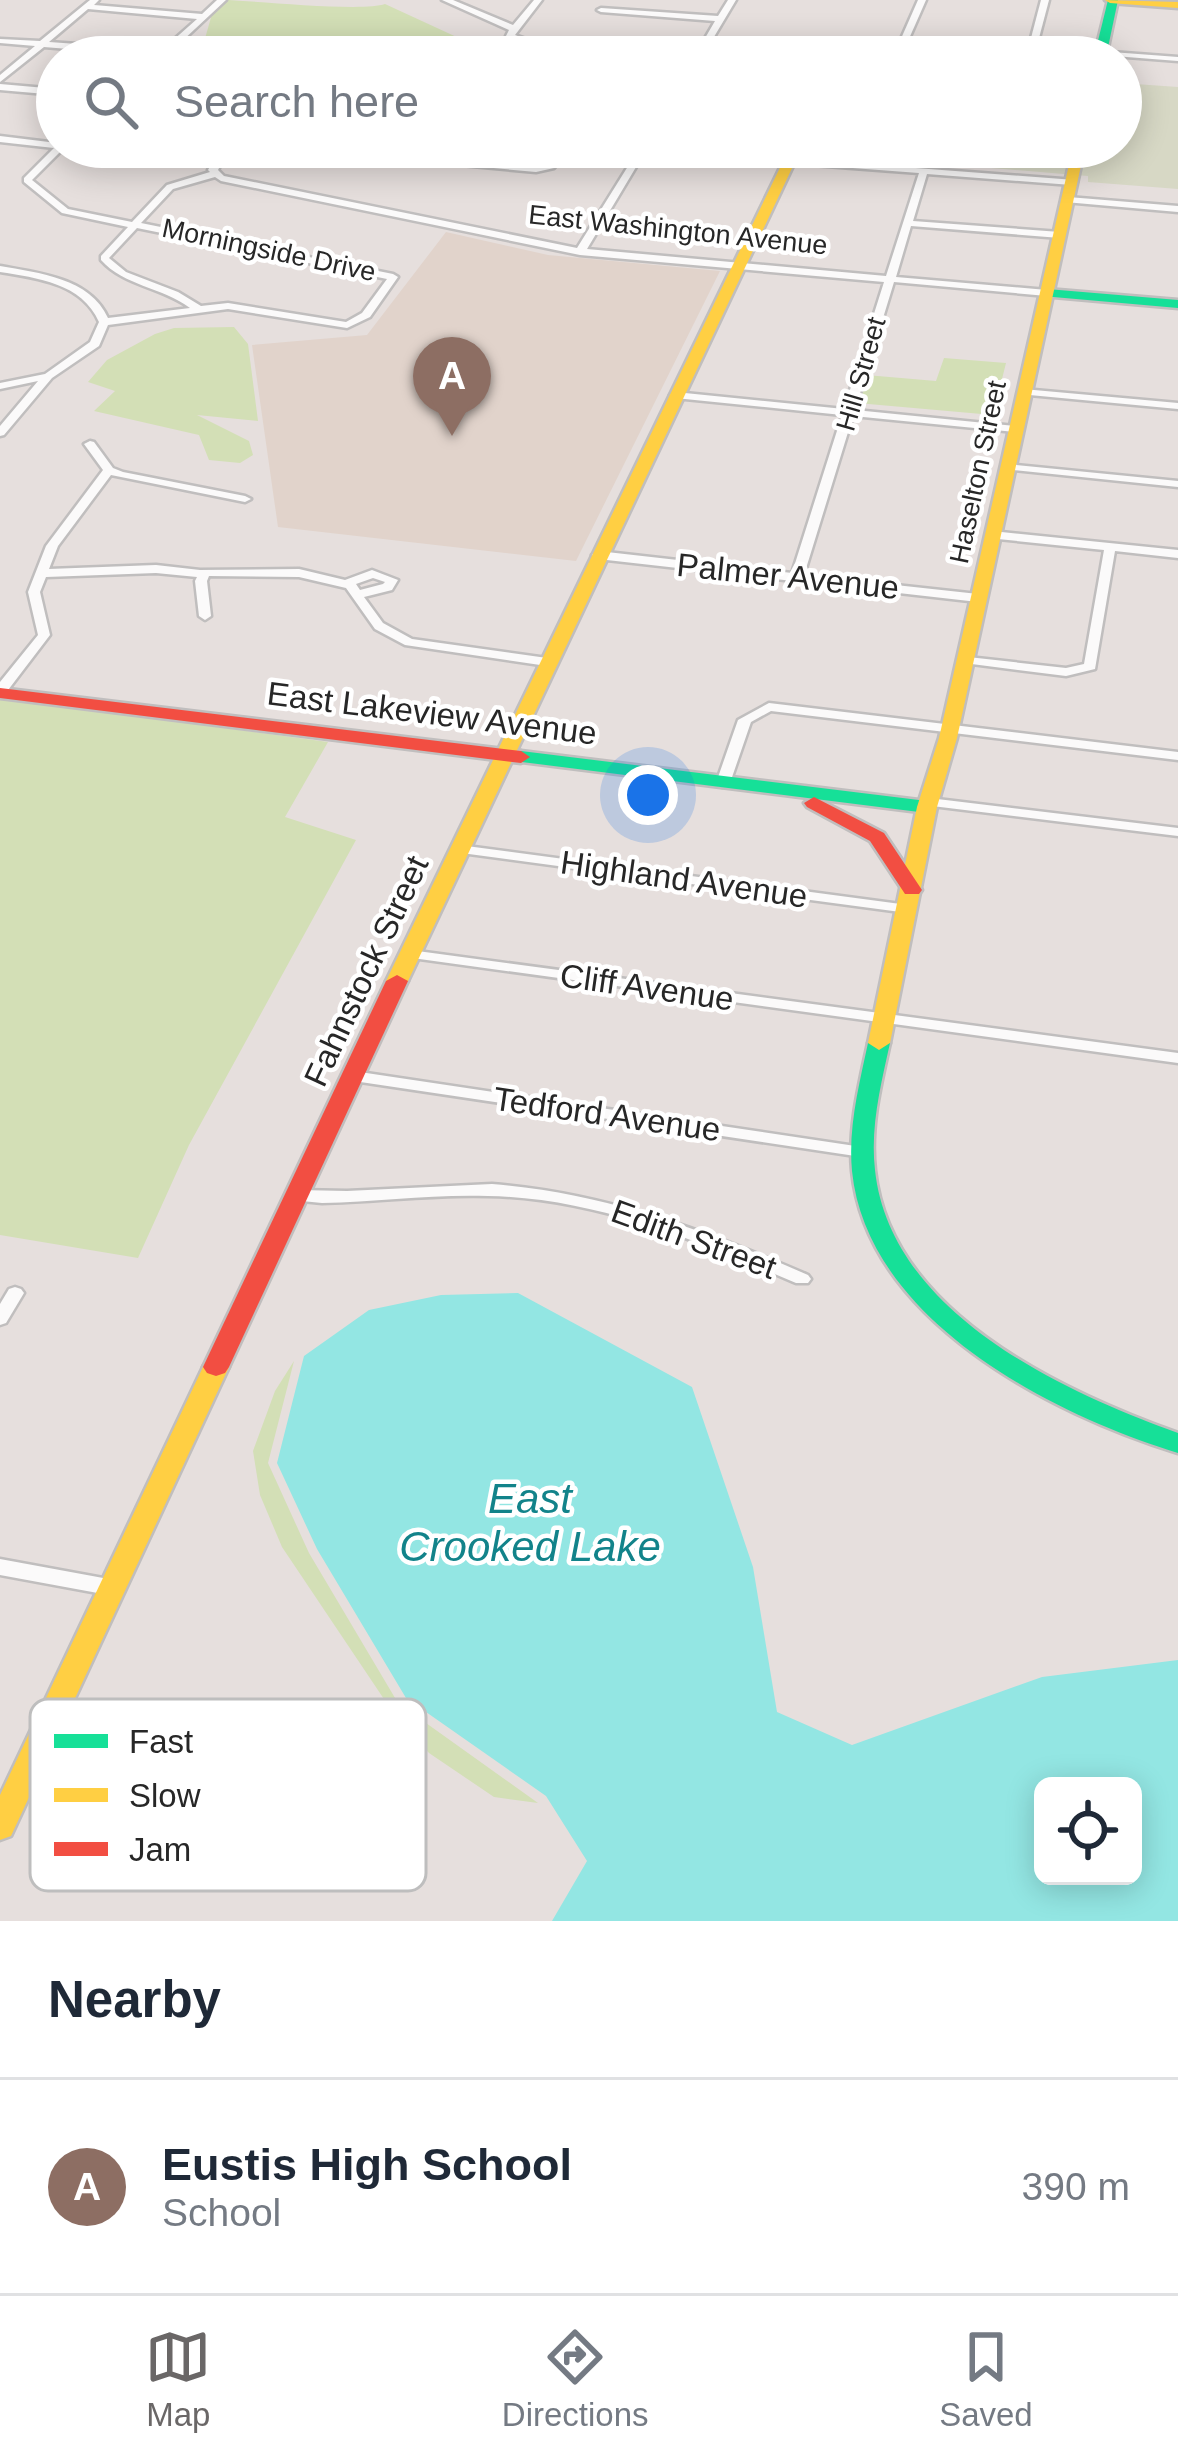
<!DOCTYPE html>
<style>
:root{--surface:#fff;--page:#f2f2f3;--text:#1f2937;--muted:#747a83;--line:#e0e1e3;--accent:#6a6767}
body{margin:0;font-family:Arial,sans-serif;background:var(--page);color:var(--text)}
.controls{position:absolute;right:36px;bottom:36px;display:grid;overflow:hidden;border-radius:18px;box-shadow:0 6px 30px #0003}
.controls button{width:108px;height:108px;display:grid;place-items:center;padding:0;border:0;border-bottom:3px solid var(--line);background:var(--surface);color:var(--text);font:60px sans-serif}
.you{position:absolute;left:648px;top:795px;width:42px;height:42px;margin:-30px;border:9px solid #fff;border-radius:50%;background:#1a73e8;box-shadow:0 0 0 18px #1a73e833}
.badge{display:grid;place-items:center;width:78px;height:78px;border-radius:50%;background:var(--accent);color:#fff;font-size:39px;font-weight:700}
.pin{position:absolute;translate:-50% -99px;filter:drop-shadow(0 3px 6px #0008)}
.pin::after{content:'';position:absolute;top:63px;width:42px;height:36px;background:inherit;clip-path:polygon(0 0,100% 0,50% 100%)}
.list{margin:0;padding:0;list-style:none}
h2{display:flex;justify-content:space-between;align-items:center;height:156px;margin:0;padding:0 48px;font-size:51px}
h2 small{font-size:39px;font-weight:400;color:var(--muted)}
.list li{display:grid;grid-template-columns:78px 1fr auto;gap:36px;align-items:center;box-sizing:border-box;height:216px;padding:0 48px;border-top:3px solid var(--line)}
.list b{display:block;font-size:45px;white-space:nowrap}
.list p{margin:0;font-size:39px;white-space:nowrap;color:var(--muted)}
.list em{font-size:39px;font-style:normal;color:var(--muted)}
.icon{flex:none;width:66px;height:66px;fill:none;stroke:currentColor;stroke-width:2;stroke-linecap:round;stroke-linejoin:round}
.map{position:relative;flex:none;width:1178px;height:1921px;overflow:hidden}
.search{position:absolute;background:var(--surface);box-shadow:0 6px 30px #0003;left:36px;right:36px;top:36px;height:132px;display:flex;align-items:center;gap:30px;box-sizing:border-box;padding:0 42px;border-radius:66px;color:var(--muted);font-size:45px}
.sheet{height:372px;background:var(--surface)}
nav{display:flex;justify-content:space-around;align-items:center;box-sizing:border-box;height:168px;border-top:3px solid var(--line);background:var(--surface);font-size:33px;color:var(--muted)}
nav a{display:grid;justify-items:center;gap:6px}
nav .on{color:var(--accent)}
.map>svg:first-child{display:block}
</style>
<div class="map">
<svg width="1178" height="1921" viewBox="0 0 1178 1921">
<rect width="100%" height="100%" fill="#e6dfdd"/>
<path fill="#e1d3cb" d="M446,232L548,255L720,271L576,561L278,527L252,345L367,335Z"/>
<g fill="#d3dfb6">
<path d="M226,0C259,1 363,12 385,4L500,57L222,52L204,42L212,14Z"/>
<path d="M284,147H508L494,170Z"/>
<path d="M234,327L248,344L258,421L197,415L249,441L253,455L240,463L209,460L199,435L94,411L115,391L88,382L107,360L155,334L174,328Z"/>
<path d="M944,358L1006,363L993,415L857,403L866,375L936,381Z"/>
<path d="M0,698L328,742L285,817L356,840L189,1145L138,1258L0,1235Z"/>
<path d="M294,1361L268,1463L309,1553L398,1703L538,1803L494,1797L429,1753L398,1720L282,1547L260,1495L253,1451L275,1391Z"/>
</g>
<path fill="#d7d8c5" d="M1121,83L1178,87V189L1088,182V176L801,152L798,147H1121Z"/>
<path fill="#93e6e3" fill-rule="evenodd" d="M518,1293L692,1387L753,1567L777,1712L852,1745L1042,1677L1178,1660V1921H552L587,1861L546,1796L406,1698L317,1549L277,1463L304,1356L369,1310L441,1295ZM1043,1786H1133V1876H1043Z"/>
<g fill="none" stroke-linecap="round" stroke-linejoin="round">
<defs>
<g id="street">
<path d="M90,0H99L94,5L202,14L217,0H226L165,57L44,47L0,82V75L35,46L0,43V39L40,41ZM88,9L197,19L162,50L49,42Z"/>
<path d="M442,0H453L513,25L534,0H542L515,35L576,57C554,57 524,48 506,36L509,30Z"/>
<path d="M728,0H736L702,57H694L715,21L601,12L597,10L601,8L718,16Z"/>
<path d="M918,0H926L901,57H893Z"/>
<path d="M1041,0H1049L1034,57H1026Z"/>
<path d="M1098,51L1178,57V61L1101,55H1098Z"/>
<path d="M0,84L57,89V95L0,90Z"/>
<path d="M0,136L57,143V147H65L32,180L68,209L132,222L167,185L210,172L208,170L215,157L204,147H214L225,156L218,170L224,176L577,248L640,147H648L587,249L886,276L919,173L786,163L783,162V158L1075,180L1077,182L1072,185L927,174L913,221L1060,232L1065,235L1060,238L911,226L896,277L1047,290L1052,293L1047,296L894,282L855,410L1015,426L1021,429L1015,432L853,416L804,575L978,594L984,598L978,602L598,559L592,555L598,551L792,573L842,415L675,398L670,395L675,392L844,409L884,282L580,255L221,181L215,177L173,189L141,223L393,274L398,277L370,317L347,328L228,309L108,325L99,346L52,378L4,435L0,436V426L38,381L0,389V383L45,374L90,342L99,322C82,283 37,278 0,272V266C39,273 90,278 108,318L190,308C162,287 124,286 101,260V256L128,227L62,213L24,182V178L54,148L0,142ZM137,228L387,279L362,313L346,322L228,303L201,306L178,292L126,272L109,258Z"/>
<path d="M293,147H326L536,166L548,164L561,147H570L554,168L536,172L297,150Z"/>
<path d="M1068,197L1178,206V212L1065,202L1063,200Z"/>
<path d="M1023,389L1178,403V409L1019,394V390Z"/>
<path d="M90,441L94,442L113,468L123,472L245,496L251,499L245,502L111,475L58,546L49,569L156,565L200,570L299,569L345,580L372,570L398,580L392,590L364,597L383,623L412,639L547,658L553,662L547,666L405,645L375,629L346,588L299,577L209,576L207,581L211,616L205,620L199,616L195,581L197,577L156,573L46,577L40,592L50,635L5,694L0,695V682L38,635L28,592L46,546L103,470L84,444ZM373,578L385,582L383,584L360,590L356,584Z"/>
<path d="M1007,464L1178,481V487L1003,469L1001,467Z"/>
<path d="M992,531L1178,550V558L1115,551L1095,669L1066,676L964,663L958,659L959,656L1066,668L1084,664L1104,550L988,538V532Z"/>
<path d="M769,703L1178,752V760L771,711L751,722L730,783L723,787L718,786L716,783L738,720Z"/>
<path d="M929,798L1178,828V836L924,805L922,802Z"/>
<path d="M459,845L908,905L915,909L908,913L454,852L452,849L454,846Z"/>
<path d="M410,950L1178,1053V1063L405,957L403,954L405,951Z"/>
<path d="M353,1071L862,1147L870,1152L862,1157L347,1080L345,1076Z"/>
<path d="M492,1184C606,1193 704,1230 808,1275L811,1279L808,1283H796C697,1241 597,1198 488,1196C433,1194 378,1202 322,1203L292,1200L290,1196L292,1192L298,1190L347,1191Z"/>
<path d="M15,1287L21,1289L24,1293L6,1323L0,1325V1304L9,1289Z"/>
<path d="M0,1559L114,1580L121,1583L124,1588L121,1593L114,1596L0,1575Z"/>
</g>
<g id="fast">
<path d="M1108,0H1118L1106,57H1094Z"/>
<path d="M1047,289L1178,300V308L1042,296L1040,293Z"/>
<path d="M521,751L927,801L937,807L927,813L514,761L512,757Z"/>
<path d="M879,1036L890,1043C881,1084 870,1127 875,1170C890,1312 1061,1391 1178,1433V1453C1051,1414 867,1320 852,1171C848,1128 859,1085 868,1043Z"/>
</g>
<g id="slow">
<path d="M1105,0L1178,2V8L1110,3Z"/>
<path d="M790,147H802L408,981L397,987L389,986L386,981Z"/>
<path d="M1073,147H1085L957,738L937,807L890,1043L879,1050L868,1043L917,807L939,738Z"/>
<path d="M216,1358L225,1361L229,1367L11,1836L0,1840V1795L203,1367L207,1361Z"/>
</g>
<g id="jam">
<path d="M0,688L521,751L530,757L521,763L0,698Z"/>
<path d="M814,797L884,833L922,890L919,894H905L870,841L807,807L804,803Z"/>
<path d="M397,975L408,981L229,1367L225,1373L216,1376L207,1373L203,1367L386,981Z"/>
</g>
</defs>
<use href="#street" stroke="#c0bebe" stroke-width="5"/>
<use href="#fast" stroke="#c0bebe" stroke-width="5"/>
<use href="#slow" stroke="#c0bebe" stroke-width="5"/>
<use href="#jam" stroke="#c0bebe" stroke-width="5"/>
<use href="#street" fill="#fbfafa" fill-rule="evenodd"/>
<use href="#fast" fill="#16e098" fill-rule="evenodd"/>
<use href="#slow" fill="#ffcf43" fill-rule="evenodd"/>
<use href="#jam" fill="#f24e42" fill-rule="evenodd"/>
</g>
<g text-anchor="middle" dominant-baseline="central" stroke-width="9" stroke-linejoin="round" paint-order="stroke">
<g font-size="27" fill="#272727" stroke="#fff">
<text transform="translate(678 230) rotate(6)">East Washington Avenue</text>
<text transform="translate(269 250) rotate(12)">Morningside Drive</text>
<text transform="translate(861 374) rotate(-74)">Hill Street</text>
<text transform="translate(978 472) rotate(-78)">Haselton Street</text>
</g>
<g font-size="33" fill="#272727" stroke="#fff">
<text transform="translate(788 576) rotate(6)">Palmer Avenue</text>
<text transform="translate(432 713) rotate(7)">East Lakeview Avenue</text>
<text transform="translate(684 879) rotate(8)">Highland Avenue</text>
<text transform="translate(366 971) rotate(-65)">Fahnstock Street</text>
<text transform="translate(647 987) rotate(8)">Cliff Avenue</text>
<text transform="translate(607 1114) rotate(8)">Tedford Avenue</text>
<text transform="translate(694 1239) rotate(20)">Edith Street</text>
</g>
<g font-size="42" font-style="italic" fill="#12838a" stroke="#fff">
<text x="530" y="1498">East<tspan x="530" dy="48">Crooked Lake</tspan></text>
</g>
</g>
<rect x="30" y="1699" width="396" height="192" rx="18" fill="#fff" stroke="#bebebe" stroke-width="3"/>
<rect x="54" y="1734" width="54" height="14" fill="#16e098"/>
<rect x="54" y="1788" width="54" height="14" fill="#ffcf43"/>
<rect x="54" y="1842" width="54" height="14" fill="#f24e42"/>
<g font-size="33" fill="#272727">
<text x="129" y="1753">Fast</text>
<text x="129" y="1807">Slow</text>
<text x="129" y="1861">Jam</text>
</g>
</svg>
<div class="controls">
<button><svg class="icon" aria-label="locate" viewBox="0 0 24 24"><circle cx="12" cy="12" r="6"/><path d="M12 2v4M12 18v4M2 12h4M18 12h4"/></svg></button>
</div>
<div class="you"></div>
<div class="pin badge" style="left:452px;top:436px;background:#8d6e63">A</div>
<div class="search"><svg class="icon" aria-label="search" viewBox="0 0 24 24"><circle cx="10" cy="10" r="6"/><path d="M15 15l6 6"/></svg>Search here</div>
</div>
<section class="sheet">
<h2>Nearby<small></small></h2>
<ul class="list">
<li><span class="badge" style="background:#8d6e63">A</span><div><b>Eustis High School</b><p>School</p></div><em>390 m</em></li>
</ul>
</section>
<nav>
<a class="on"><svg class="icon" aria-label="map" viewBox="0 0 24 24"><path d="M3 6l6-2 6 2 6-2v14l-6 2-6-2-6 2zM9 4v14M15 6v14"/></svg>Map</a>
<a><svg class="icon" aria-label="directions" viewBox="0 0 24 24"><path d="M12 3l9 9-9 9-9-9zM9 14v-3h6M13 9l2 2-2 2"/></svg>Directions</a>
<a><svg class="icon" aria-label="saved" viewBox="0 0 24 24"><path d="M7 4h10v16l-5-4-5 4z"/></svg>Saved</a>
</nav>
